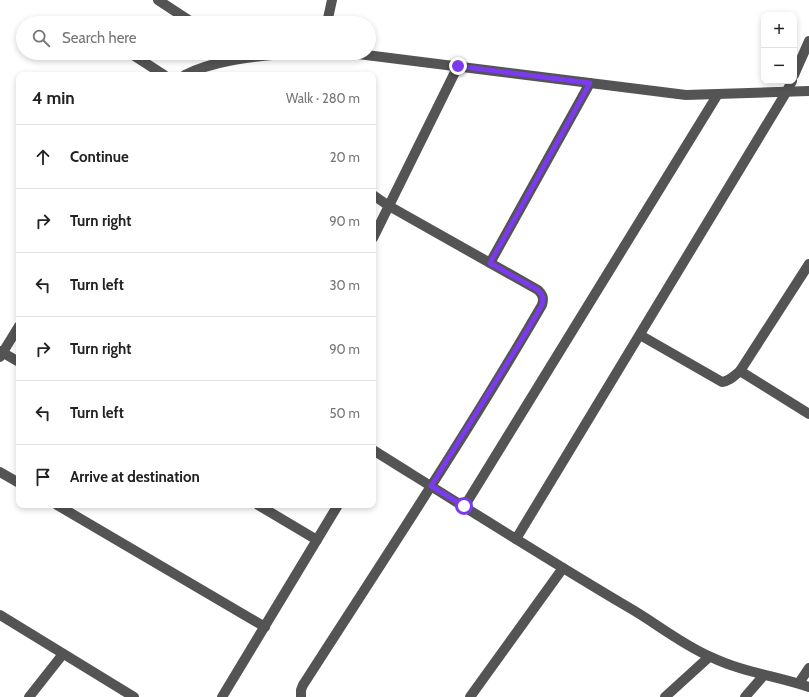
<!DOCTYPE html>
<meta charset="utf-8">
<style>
:root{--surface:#fff;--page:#f2f2f2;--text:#222;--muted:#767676;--line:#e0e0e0}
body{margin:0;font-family:Cabin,sans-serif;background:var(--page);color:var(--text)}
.controls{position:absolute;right:12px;top:12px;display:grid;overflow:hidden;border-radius:8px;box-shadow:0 2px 6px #0003}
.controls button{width:36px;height:36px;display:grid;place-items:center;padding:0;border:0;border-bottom:1px solid var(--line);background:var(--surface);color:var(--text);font:20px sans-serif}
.stop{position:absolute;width:12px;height:12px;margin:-9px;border:3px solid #7c3aed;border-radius:50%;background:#fff}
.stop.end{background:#7c3aed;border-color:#fff;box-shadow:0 1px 4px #0008}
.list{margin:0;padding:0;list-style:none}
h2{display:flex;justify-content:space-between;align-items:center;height:52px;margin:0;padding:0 16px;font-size:17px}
h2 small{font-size:13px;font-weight:400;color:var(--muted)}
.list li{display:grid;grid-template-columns:26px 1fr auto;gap:12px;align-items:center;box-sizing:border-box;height:64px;padding:0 16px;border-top:1px solid var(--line)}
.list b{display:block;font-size:15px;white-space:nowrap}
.list em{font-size:13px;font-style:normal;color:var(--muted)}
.icon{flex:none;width:22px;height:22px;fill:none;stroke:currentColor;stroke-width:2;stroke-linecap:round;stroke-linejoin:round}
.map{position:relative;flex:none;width:809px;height:697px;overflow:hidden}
.search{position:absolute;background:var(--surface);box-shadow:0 2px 6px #0003;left:16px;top:16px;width:360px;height:44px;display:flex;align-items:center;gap:10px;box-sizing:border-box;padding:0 14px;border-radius:22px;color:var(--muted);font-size:15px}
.panel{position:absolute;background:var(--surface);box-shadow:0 2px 6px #0003;left:16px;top:72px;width:360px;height:436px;border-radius:8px}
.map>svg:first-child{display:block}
</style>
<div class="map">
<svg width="809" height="697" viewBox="0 0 809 697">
<rect width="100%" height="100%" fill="#fff"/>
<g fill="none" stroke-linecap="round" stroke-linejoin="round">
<g stroke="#545454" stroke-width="10">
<path d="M158,0L193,23"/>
<path d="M327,23L332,0"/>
<path d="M130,53L164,75"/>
<path d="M350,53L686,95L809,91"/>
<path d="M185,75C217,59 255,57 291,53"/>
<path d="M794,75L809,41"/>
<path d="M373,238L458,66"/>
<path d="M490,263L590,83"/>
<path d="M640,335L722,382C730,381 734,376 740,371L809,414"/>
<path d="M0,351L19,362"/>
<path d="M0,357L19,326"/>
<path d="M740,371L809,264"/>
<path d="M373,450C458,503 542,556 628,607C656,623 681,644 711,657C742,672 776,676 809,687"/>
<path d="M0,472L19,483"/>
<path d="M57,505L265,627"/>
<path d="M258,505L317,540"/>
<path d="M464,507L718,94"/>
<path d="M516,539L787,91L792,81"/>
<path d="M0,615L134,697"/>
<path d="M799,683L809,668"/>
<path d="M29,697L63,654"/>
<path d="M222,697L338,505"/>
<path d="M301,697V690L303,685C384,559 467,434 542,305C544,298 543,295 538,290L389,206L373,195"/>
<path d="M470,697L563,568"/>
<path d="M665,697L709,657"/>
<path d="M745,697L764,675"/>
</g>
</g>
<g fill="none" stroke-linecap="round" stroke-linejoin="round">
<path stroke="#7c3aed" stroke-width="5" d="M458,66L590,83L490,263L538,290C543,295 544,298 542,305L519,344L431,486L464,506"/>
</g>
</svg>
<div class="controls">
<button>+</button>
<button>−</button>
</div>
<div class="stop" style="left:464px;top:506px"></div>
<div class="stop end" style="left:458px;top:66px"></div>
<div class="search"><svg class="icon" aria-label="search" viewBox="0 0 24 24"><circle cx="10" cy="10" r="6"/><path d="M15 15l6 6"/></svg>Search here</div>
<section class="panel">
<h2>4 min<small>Walk · 280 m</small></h2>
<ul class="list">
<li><svg class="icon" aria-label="ahead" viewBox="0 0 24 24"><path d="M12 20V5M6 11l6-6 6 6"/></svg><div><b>Continue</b></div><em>20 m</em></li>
<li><svg class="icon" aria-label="right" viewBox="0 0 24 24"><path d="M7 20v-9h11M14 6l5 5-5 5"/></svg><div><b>Turn right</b></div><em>90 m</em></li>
<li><svg class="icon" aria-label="left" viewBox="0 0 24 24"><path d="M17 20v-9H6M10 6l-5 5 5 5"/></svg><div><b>Turn left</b></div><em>30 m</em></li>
<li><svg class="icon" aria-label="right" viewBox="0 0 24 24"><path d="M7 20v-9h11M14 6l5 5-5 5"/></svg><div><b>Turn right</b></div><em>90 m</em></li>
<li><svg class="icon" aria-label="left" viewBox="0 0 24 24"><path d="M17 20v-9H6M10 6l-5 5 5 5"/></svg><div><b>Turn left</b></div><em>50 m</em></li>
<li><svg class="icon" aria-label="arrive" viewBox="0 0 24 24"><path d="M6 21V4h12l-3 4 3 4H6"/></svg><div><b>Arrive at destination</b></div></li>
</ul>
</section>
</div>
